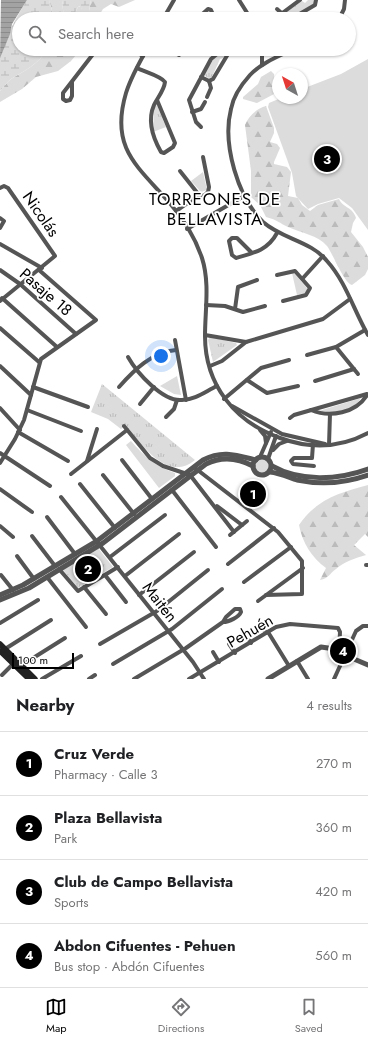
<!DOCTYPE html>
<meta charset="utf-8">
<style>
:root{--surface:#fff;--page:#f2f2f2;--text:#202124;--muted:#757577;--line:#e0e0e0;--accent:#000}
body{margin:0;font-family:Jost,sans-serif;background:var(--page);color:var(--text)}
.compass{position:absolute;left:272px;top:68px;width:36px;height:36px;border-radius:50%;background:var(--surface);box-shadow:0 1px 3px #0004;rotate:321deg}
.scale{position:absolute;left:12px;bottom:10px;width:62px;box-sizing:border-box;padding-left:4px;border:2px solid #000;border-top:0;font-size:11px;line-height:14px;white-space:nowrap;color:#000;-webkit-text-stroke:3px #fff;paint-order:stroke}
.you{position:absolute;left:161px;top:356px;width:14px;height:14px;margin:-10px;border:3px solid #fff;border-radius:50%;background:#1a73e8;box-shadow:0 0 0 6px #1a73e833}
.badge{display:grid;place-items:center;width:26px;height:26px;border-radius:50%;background:var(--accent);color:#fff;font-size:13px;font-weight:700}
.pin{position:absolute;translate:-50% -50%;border:2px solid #fff;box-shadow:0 1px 4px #0006}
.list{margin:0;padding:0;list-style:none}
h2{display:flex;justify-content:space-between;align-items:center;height:52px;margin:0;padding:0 16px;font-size:17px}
h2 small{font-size:13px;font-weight:400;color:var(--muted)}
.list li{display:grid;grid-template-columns:26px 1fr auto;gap:12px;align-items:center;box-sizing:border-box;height:64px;padding:0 16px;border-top:1px solid var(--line)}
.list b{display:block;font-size:15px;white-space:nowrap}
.list p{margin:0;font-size:13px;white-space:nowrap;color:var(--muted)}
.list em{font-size:13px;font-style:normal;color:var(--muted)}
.icon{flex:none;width:22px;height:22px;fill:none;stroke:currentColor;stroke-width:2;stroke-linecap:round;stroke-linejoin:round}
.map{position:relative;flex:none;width:368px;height:679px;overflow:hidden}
.search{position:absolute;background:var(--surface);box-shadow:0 1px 3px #0004;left:12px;right:12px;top:12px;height:44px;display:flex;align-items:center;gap:10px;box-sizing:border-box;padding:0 14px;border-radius:22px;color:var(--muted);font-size:15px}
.sheet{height:308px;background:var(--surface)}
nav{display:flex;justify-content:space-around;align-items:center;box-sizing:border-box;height:56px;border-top:1px solid var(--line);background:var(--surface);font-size:11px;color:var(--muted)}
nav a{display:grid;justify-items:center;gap:2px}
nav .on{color:var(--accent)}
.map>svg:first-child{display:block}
</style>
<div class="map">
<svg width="368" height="679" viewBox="0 0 368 679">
<defs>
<pattern id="forest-firs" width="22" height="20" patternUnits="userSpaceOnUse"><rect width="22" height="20" fill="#dcdcdc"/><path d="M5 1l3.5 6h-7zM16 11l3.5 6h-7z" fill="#bbb"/></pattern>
<pattern id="wetland-marsh" width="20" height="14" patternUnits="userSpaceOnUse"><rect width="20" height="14" fill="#dcdcdc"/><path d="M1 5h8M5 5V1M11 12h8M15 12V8" fill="none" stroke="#bbb"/></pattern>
<pattern id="park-tufts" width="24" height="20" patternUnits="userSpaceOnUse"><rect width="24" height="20" fill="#dcdcdc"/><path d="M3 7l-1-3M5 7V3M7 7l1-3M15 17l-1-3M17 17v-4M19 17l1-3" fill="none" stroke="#bbb"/></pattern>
<pattern id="water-rules" width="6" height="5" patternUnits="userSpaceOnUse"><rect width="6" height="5" fill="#a3a3a3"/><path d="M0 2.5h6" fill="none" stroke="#8b8b8b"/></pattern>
</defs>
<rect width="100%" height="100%" fill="#fff"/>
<g fill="#dcdcdc">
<path d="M368,59V230L352,208L339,198L318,204L308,209L296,196L292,173L268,107L269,103L281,98H302V89L341,74Z"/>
<path d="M203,172L207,190L201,192L191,181Z"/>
<path d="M292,273H294L306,287L308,290L305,293L297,295Z"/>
<path d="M177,376L181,395L174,394L160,386Z"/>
<path d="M361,398C353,412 333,414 319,411Z"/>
<path d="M131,441C144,456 156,467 175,473V476L159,488L126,445Z"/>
<circle cx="262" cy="466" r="7"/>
</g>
<g fill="url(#forest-firs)">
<path d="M49,0H62L64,19H53V14Z"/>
<path d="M91,0H135L119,7L111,4L103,9L97,19H75V13L78,7L81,6L82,9L89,11Z"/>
<path d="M47,49H56L59,51L60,49H81L71,61L58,71L36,77L22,89L0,102V91C4,87 7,82 11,79C24,71 39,64 47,49Z"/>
<path d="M271,71L274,74L275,85L278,89L276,93L257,103L243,99V97L258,84L261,77Z"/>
<path d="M266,106L274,128V133L270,142L277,144L280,148L274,162V164L287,167L291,172L288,196L298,198L302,205L310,211L318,205L339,199C343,208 353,207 356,218L353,223L351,232L363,247L368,257V269L365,275L352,285C344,283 333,254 327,246C318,235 301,233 288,227C279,223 278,220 266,217L260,205L251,197V171L245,125C248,117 257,108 266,106Z"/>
<path d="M368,485V537L365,534L354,545L366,555C355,558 344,562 336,569C329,574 329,578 320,580L326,568C312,558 302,542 299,525C317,499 339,493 368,485Z"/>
</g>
<g fill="url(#wetland-marsh)">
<path d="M27,0H49L53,14V19H19V49H47C39,64 24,71 11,79C7,82 4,87 0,91C0,80 0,66 0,56C6,36 16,18 27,0Z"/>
<path d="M62,0H91L89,11L86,17L80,18L79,15L82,9L80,6L78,7L75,13V19H64Z"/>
</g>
<g fill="url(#park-tufts)">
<path d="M308,0H314V4L290,18L286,15V12L302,1L305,3Z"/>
<path d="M225,49H229L223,58L220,59L211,79H209L204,75L214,58Z"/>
<path d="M157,105L166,127L153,132L154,107Z"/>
<path d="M210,337L236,343L237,345L213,362L208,340Z"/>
<path d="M102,384L195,460C167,483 141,444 126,425L121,429L108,419L91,412Z"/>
<path d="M98,548L113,567L78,588L63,570Z"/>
</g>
<path fill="url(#water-rules)" d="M1,0H27L12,24L10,34L0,58Z"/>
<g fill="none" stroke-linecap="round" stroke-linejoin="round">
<g stroke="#555" stroke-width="4">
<path d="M239,0L251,19"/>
<path d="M277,9L288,19"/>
<path d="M281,14L300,0"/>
<path d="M163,19L174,0"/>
<path d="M197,19L208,9L211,10L215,19"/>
<path d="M291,19L315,5L316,0"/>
<path d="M339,19L344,9L345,0"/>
<path d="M131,49L143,56"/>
<path d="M147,49C139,63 131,77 126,93C110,147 136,165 168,201C182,217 195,237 202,258C210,283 205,310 205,336C205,385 235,422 280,438C310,449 340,448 368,433"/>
<path d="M168,49L179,55L185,49"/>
<path d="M262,49V65"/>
<path d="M294,49C279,56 261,63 250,75C241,85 233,97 231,109C222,144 238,198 263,222C282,239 311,241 327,261C346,282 354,311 368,335"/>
<path d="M137,68C145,72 161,76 165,82C164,91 157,98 154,105C147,121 153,138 161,152L164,153L173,147L175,143L157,100"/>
<path d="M201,77L209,81L211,88L207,97"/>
<path d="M209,81L213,79L231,49"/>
<path d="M72,82V96L70,100L66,101L63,99V93L97,49"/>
<path d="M192,112L201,109L205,102"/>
<path d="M201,127L196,122L189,100L211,59L223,49"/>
<path d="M180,171L199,195"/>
<path d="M0,188L4,186L8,188L55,256L0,301"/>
<path d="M176,211L199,195L204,196L208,192L209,187L203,157"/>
<path d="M0,218L4,221L0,228"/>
<path d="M187,229L244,196"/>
<path d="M0,244L42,268"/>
<path d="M252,253L237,238H232L229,241L232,255L236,258C254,253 268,250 277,233"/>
<path d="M0,270L20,284L76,334"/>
<path d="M277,275L295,271L310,288L306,295L283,301"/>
<path d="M303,278L323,256"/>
<path d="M2,298L57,347"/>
<path d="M206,305L225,306L243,312L265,306"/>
<path d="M235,309L238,287L257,280"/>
<path d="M0,328L39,362"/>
<path d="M205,335L246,342"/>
<path d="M175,340L186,400"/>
<path d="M336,347L358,374"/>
<path d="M307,355L336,347L365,330"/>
<path d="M128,357C137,373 163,402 182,400C195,400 206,391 217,386"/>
<path d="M0,366L31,395"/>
<path d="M210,366L222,361L246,342L323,319L350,299"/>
<path d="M247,380L267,393L298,386"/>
<path d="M315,381L354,369"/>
<path d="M33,387L88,407"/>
<path d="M119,387C134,370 152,352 176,350"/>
<path d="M224,399L261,368L289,360"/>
<path d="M140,404L154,387"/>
<path d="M232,406L282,434L325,444"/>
<path d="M0,408L20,430"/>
<path d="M27,410L81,431"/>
<path d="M311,410C330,418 356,413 367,395"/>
<path d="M166,417L174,409L177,400"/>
<path d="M290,418L294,415L367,394"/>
<path d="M124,426L150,458L163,466L190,475L234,532"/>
<path d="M260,430L265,436L266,443"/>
<path d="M18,432L68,461"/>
<path d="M313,444L312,458H294L291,461L293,464L314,466"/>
<path d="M329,445L330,414"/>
<path d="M273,450L279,444L287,441"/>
<path d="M0,453L50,486"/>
<path d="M260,457L271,432"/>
<path d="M268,459L276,436"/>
<path d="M122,460L152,499"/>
<path d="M87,461L97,429"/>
<path d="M0,463L15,439L24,420L41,359L96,320L39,270"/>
<path d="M195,468L278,532L302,561V594L266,595"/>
<path d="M71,474L127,430"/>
<path d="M103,475L134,514"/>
<path d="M80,484L115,528"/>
<path d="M0,489L32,512"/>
<path d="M172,490L216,547"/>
<path d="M61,497L193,662L204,679"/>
<path d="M217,506L242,525"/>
<path d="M47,517L75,554"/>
<path d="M0,526L13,537"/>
<path d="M230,535L247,521"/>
<path d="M32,536L55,566"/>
<path d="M17,556L34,579"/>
<path d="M110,557L165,515"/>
<path d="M228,564L274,528"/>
<path d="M366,565H368"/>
<path d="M59,569L78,591L118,567"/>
<path d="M1,575L13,590"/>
<path d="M105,575L126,602"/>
<path d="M125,576L179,534"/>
<path d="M47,577L86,627"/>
<path d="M244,582L291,547"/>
<path d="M84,587L106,614"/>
<path d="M139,595L194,552"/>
<path d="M258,601L303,568"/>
<path d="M0,623L38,600"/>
<path d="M261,625L266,633"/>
<path d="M268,632L289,666"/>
<path d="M246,635L251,643"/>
<path d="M100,644L157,611L208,570"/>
<path d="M229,644L235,653"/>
<path d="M5,649L51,620"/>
<path d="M213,652L219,662"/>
<path d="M297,661L308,679"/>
<path d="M113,664L172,629L222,589"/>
<path d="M22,665L65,638"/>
<path d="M2,675L13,664"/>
<path d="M42,679L81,656"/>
<path d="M89,679L95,675"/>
<path d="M134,679L186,648L223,622C229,622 239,617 241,612L240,609H235L226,617L223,622"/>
<path d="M189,679L276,627L290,624L338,628L340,632L339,652"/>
<path d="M334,679L356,631L363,626H368"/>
</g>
<g stroke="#555" stroke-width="5">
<circle cx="262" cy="466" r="9"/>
<path d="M272,466C300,482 338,480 368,469"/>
<path d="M270,472C279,473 288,477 297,480C321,485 345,483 368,475"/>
<path d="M0,595L23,585L97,541L203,460C222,450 236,455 256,460"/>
<path d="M0,600L29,588L103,543L206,464C222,456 238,458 253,466"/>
<path d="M268,679L321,647L328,648L368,665"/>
</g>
<g stroke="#222" stroke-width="5.5">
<path d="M0,644L35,679"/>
<path d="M0,651L29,679"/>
</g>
</g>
<g text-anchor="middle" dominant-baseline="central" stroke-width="3.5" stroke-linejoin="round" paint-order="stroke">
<g font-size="16" fill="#000" stroke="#fff">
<text transform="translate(41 214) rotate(55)">Nicolás</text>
<text transform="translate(46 292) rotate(41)">Pasaje 18</text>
<text transform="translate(160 602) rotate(52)">Maitén</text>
<text transform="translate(250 631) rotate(-30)">Pehuén</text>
</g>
<g font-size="17" letter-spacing="1" fill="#000" stroke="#fff">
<text x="215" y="199">TORREONES DE<tspan x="215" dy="20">BELLAVISTA</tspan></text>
</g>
</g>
</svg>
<svg class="compass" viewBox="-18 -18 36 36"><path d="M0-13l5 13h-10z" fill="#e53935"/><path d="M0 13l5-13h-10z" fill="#757577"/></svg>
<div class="scale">100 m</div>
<div class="you"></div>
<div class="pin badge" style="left:253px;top:494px">1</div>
<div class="pin badge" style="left:88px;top:569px">2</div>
<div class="pin badge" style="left:327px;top:159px">3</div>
<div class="pin badge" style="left:343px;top:651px">4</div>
<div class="search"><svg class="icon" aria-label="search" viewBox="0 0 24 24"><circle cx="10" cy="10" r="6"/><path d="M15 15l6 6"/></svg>Search here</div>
</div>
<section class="sheet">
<h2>Nearby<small>4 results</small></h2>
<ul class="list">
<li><span class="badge">1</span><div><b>Cruz Verde</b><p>Pharmacy · Calle 3</p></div><em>270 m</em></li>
<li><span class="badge">2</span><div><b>Plaza Bellavista</b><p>Park</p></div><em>360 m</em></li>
<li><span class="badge">3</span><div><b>Club de Campo Bellavista</b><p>Sports</p></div><em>420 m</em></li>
<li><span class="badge">4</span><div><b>Abdon Cifuentes - Pehuen</b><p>Bus stop · Abdón Cifuentes</p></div><em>560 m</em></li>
</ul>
</section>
<nav>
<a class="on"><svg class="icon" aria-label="map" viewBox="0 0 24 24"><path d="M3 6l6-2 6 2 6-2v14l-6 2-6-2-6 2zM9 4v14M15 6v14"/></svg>Map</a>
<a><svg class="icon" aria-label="directions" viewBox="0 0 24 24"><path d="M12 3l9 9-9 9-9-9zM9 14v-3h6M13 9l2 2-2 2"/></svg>Directions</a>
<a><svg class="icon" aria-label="saved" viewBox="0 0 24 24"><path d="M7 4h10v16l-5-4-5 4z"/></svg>Saved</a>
</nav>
